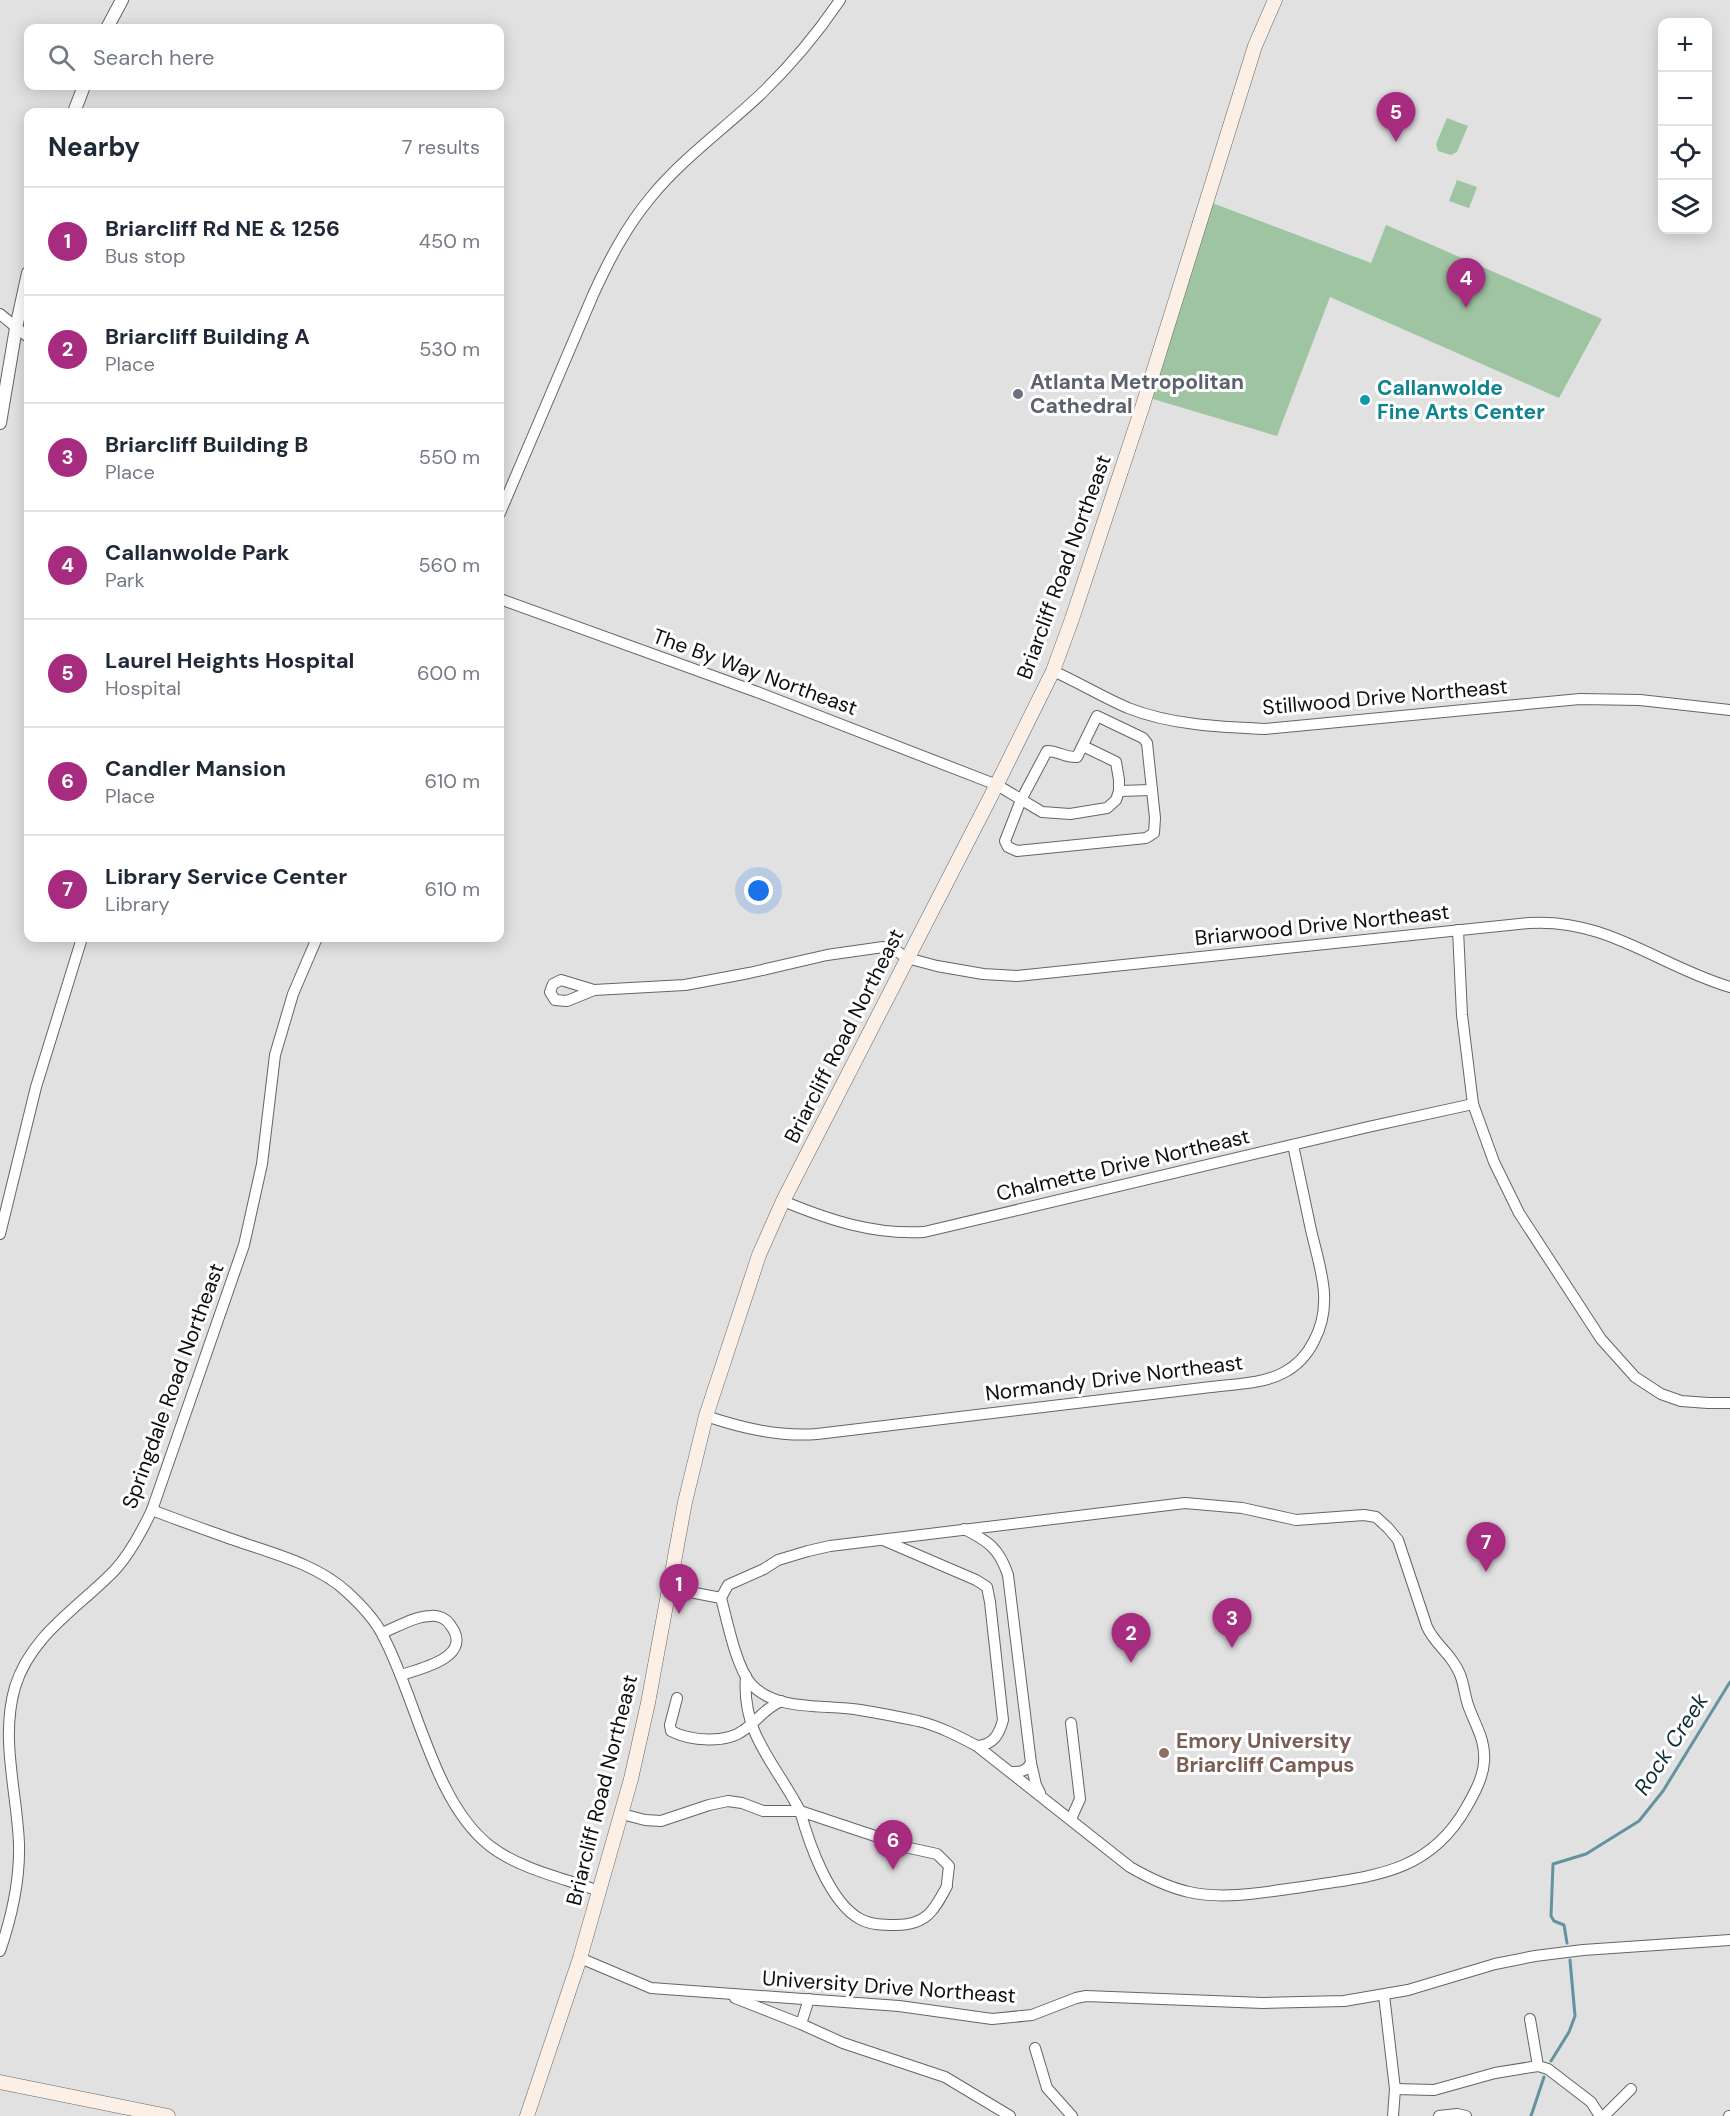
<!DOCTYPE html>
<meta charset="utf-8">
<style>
:root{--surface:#fff;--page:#f6f6f7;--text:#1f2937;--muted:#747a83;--line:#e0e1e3;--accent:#a72c80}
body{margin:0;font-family:"DM Sans",sans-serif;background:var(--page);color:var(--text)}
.controls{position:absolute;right:18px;top:18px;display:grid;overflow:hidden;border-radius:12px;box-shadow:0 3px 15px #0003}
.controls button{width:54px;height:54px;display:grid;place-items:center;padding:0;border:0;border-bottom:2px solid var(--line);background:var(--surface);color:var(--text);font:30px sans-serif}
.you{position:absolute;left:759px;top:891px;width:21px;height:21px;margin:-15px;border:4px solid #fff;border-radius:50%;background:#1a73e8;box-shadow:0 0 0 9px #1a73e833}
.badge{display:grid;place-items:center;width:39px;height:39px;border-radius:50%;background:var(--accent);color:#fff;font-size:20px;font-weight:700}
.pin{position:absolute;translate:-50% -50px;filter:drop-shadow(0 2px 3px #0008)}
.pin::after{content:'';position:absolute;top:32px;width:21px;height:18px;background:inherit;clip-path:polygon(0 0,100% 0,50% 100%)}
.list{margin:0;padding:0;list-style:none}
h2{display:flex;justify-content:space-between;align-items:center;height:78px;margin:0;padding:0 24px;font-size:26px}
h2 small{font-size:20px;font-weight:400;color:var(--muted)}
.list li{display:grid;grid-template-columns:39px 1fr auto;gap:18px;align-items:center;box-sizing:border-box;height:108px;padding:0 24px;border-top:2px solid var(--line)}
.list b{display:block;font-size:22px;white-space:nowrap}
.list p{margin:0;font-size:20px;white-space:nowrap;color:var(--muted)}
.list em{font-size:20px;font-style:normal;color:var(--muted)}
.icon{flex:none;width:33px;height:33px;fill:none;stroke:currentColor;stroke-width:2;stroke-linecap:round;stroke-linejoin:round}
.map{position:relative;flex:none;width:1730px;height:2116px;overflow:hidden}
.search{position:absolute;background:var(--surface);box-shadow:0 3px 15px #0003;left:24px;top:24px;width:480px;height:66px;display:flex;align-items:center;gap:15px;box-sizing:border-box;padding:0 21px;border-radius:12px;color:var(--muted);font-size:22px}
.panel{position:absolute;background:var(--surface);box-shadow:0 3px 15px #0003;left:24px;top:108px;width:480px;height:834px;border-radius:12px}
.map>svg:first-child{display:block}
</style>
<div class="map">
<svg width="1730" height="2116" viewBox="0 0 1730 2116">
<rect width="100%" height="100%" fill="#e1e1e2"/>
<g fill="#9ec4a2">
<path d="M1447,118L1468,126L1457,152L1451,155L1438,151L1436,144Z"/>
<path d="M1457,180L1477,187L1469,208L1449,201Z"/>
<path d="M1207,201L1371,263L1386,225L1602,319L1559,398L1330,297L1277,436L1143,396Z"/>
</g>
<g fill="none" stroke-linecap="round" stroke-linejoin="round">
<g stroke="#62939e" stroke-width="3">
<path d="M1567,1943L1564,1925L1554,1921L1551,1916L1553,1864L1586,1854L1639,1821L1663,1791L1730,1682"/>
<path d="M1551,2061L1569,2032L1575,2016L1570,1960"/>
<path d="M1531,2116L1544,2077"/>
</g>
<defs>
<g id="minor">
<path d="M0,314L28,337"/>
<path d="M500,513L593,295C609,260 626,227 651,197C683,158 724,129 761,94C790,66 817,34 840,0"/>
<path d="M500,599L757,692L997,785L1042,812L1070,814L1107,808L1116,800L1119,791V780L1116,762L1083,746"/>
<path d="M1053,671C1078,682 1102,697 1128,708C1171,725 1219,727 1265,729L1580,699L1640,700L1730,710"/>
<path d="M1097,716L1143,738L1147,743L1155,818L1154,833L1146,838L1017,851L1008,847L1005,841L1021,800L1047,751C1058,751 1066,758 1077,757Z"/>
<path d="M1119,791L1152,790"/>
<path d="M1458,930L1462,1015L1473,1104L1494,1162L1519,1213L1601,1339L1635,1377L1661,1394L1681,1401L1708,1403H1730"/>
<path d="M594,990L561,980L553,984L550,992L555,1000L567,1001L594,990L685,985L749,973L827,955L883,947L898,952L907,958L937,966L983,974L1017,976L1529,923C1607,918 1659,966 1730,987"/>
<path d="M783,1201C829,1220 874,1235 924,1232L1368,1127L1473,1104"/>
<path d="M0,1234L36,1087L82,938"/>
<path d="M706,1416C742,1428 779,1437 817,1434L1211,1387C1234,1384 1262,1384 1283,1373C1297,1366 1307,1355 1314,1341C1334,1303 1320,1269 1311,1230C1305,1202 1299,1174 1293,1145"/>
<path d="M152,1510C180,1521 209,1531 237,1541C275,1554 318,1565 347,1592C360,1604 374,1618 382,1634C416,1696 433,1802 490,1846C520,1869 563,1878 599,1891"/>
<path d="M964,1529C988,1541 999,1548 1008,1575L1031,1763C1026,1772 1020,1772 1010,1772"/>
<path d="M883,1540L976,1580L987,1587L990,1602L1003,1720C999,1735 993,1745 977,1746"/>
<path d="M669,1588L721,1598C727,1620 736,1667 751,1684C776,1712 826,1704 860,1710C879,1713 899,1717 918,1721C939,1726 958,1736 977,1746L1130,1867C1149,1878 1167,1887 1189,1892C1225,1900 1265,1892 1302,1887C1370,1876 1428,1875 1466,1808C1474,1794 1483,1778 1484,1762C1486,1740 1475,1725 1468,1705C1462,1686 1465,1678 1451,1659C1443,1648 1433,1640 1427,1627L1398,1540L1388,1528L1376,1517L1364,1515L1296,1520L1242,1508L1185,1503L830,1546L808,1551L778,1560L764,1569L728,1585L721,1598"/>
<path d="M382,1633C397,1627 415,1616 431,1616C439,1615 447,1619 451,1626C474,1657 420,1669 401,1675"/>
<path d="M677,1698L670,1725L671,1731C690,1741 726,1744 744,1730C758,1720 764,1709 781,1701"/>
<path d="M1071,1723L1080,1799L1071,1819"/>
<path d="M1031,1763L1036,1785L1040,1793"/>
<path d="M622,1814L645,1820L661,1821L709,1805L728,1801L742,1803L763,1811H800C776,1764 741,1734 746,1676"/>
<path d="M893,1842L800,1811C809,1843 829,1902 860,1919C871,1925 884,1925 896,1925C926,1925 934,1911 947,1886"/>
<path d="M905,1847L937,1854L949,1866L947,1883"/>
<path d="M0,1951C12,1916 20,1882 19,1844C17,1791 0,1739 15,1687C31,1635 78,1608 114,1571C130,1554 142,1531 152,1510L244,1245L262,1164L275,1055L293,994L317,938"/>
<path d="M580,1958L651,1988L899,2006L992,2019L1032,2015L1076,1998L1086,1996L1263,2003L1344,2001L1408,1990L1495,1964L1535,1956L1583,1950L1730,1940"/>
<path d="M1384,1995L1395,2089L1393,2116"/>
<path d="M735,1998L801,2024L843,2043L945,2077L1010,2116"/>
<path d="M1530,2019L1538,2066"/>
<path d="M801,2024L809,1999"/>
<path d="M1035,2048L1047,2088L1072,2116"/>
<path d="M1395,2089L1434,2090L1495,2073L1538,2066L1548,2069L1591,2102L1600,2116"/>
<path d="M1439,2116L1457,2114L1466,2116"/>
<path d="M1604,2116L1631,2089"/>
<path d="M1729,2116H1730"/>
</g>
<g id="tertiary">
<path d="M107,28L122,0"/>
<path d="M74,112L84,86"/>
<path d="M0,423L16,328L28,273"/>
</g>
<g id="secondary">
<path d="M0,2082L168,2116"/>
<path d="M527,2116L580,1958L631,1779L648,1703L685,1502L706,1416L759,1255L783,1201L992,794L1053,671L1072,619L1142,408L1255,46L1275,0"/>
</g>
</defs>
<use href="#minor" stroke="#656566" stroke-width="12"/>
<use href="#tertiary" stroke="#656566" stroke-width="14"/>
<use href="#secondary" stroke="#656566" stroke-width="15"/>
<use href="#minor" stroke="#fff" stroke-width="10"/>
<use href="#tertiary" stroke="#fff" stroke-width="12"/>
<use href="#secondary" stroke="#fcefe5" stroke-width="14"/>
</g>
<circle fill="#6b7280" stroke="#fff" stroke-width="2" cx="1018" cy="394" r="6"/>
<circle fill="#0f9aa8" stroke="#fff" stroke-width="2" cx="1365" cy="400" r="6"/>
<circle fill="#8d6e63" stroke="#fff" stroke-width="2" cx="1164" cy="1753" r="6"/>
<g text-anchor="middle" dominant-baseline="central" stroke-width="6" stroke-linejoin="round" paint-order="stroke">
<g font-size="21" font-weight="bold" fill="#5b616d" stroke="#fff" text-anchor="start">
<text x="1030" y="382">Atlanta Metropolitan<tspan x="1030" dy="24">Cathedral</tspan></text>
</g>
<g font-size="21" font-weight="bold" fill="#0d838f" stroke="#fff" text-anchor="start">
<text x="1377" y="388">Callanwolde<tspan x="1377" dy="24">Fine Arts Center</tspan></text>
</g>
<g font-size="21" fill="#0f0f0f" stroke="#fff">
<text transform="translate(1064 567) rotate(-70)">Briarcliff Road Northeast</text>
<text transform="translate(755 672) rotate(20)">The By Way Northeast</text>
<text transform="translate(1385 697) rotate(-5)">Stillwood Drive Northeast</text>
<text transform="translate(1322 925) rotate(-6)">Briarwood Drive Northeast</text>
<text transform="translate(844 1036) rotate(-63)">Briarcliff Road Northeast</text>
<text transform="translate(1123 1165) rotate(-13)">Chalmette Drive Northeast</text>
<text transform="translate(1114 1378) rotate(-7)">Normandy Drive Northeast</text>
<text transform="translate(173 1386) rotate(-70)">Springdale Road Northeast</text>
<text transform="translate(602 1790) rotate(-76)">Briarcliff Road Northeast</text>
<text transform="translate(889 1987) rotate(4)">University Drive Northeast</text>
</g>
<g font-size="21" font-weight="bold" fill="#785e54" stroke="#fff" text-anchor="start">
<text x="1176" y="1741">Emory University<tspan x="1176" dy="24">Briarcliff Campus</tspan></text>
</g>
<g font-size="22" font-style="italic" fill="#0c2f36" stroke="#fff">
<text transform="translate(1671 1744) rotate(-57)">Rock Creek</text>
</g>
</g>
</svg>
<div class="controls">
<button>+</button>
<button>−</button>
<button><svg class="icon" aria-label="locate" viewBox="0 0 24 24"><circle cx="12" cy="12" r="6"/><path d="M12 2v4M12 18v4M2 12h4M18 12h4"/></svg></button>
<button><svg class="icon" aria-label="layers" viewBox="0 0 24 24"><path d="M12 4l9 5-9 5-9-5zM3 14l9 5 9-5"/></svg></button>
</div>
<div class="you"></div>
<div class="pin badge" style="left:679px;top:1614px">1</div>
<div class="pin badge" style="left:1131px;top:1663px">2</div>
<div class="pin badge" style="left:1232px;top:1648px">3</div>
<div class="pin badge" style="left:1466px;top:308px">4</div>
<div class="pin badge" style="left:1396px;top:142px">5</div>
<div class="pin badge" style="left:893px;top:1870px">6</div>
<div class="pin badge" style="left:1486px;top:1572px">7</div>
<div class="search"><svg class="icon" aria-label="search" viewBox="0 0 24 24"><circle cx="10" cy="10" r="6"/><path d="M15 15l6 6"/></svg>Search here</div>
<section class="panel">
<h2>Nearby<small>7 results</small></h2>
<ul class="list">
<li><span class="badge">1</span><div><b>Briarcliff Rd NE &amp; 1256</b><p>Bus stop</p></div><em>450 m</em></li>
<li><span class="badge">2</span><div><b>Briarcliff Building A</b><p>Place</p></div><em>530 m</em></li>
<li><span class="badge">3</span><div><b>Briarcliff Building B</b><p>Place</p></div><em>550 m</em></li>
<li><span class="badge">4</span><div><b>Callanwolde Park</b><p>Park</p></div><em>560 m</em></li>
<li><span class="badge">5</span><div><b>Laurel Heights Hospital</b><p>Hospital</p></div><em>600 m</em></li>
<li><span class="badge">6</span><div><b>Candler Mansion</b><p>Place</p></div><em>610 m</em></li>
<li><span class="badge">7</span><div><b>Library Service Center</b><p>Library</p></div><em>610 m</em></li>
</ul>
</section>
</div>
